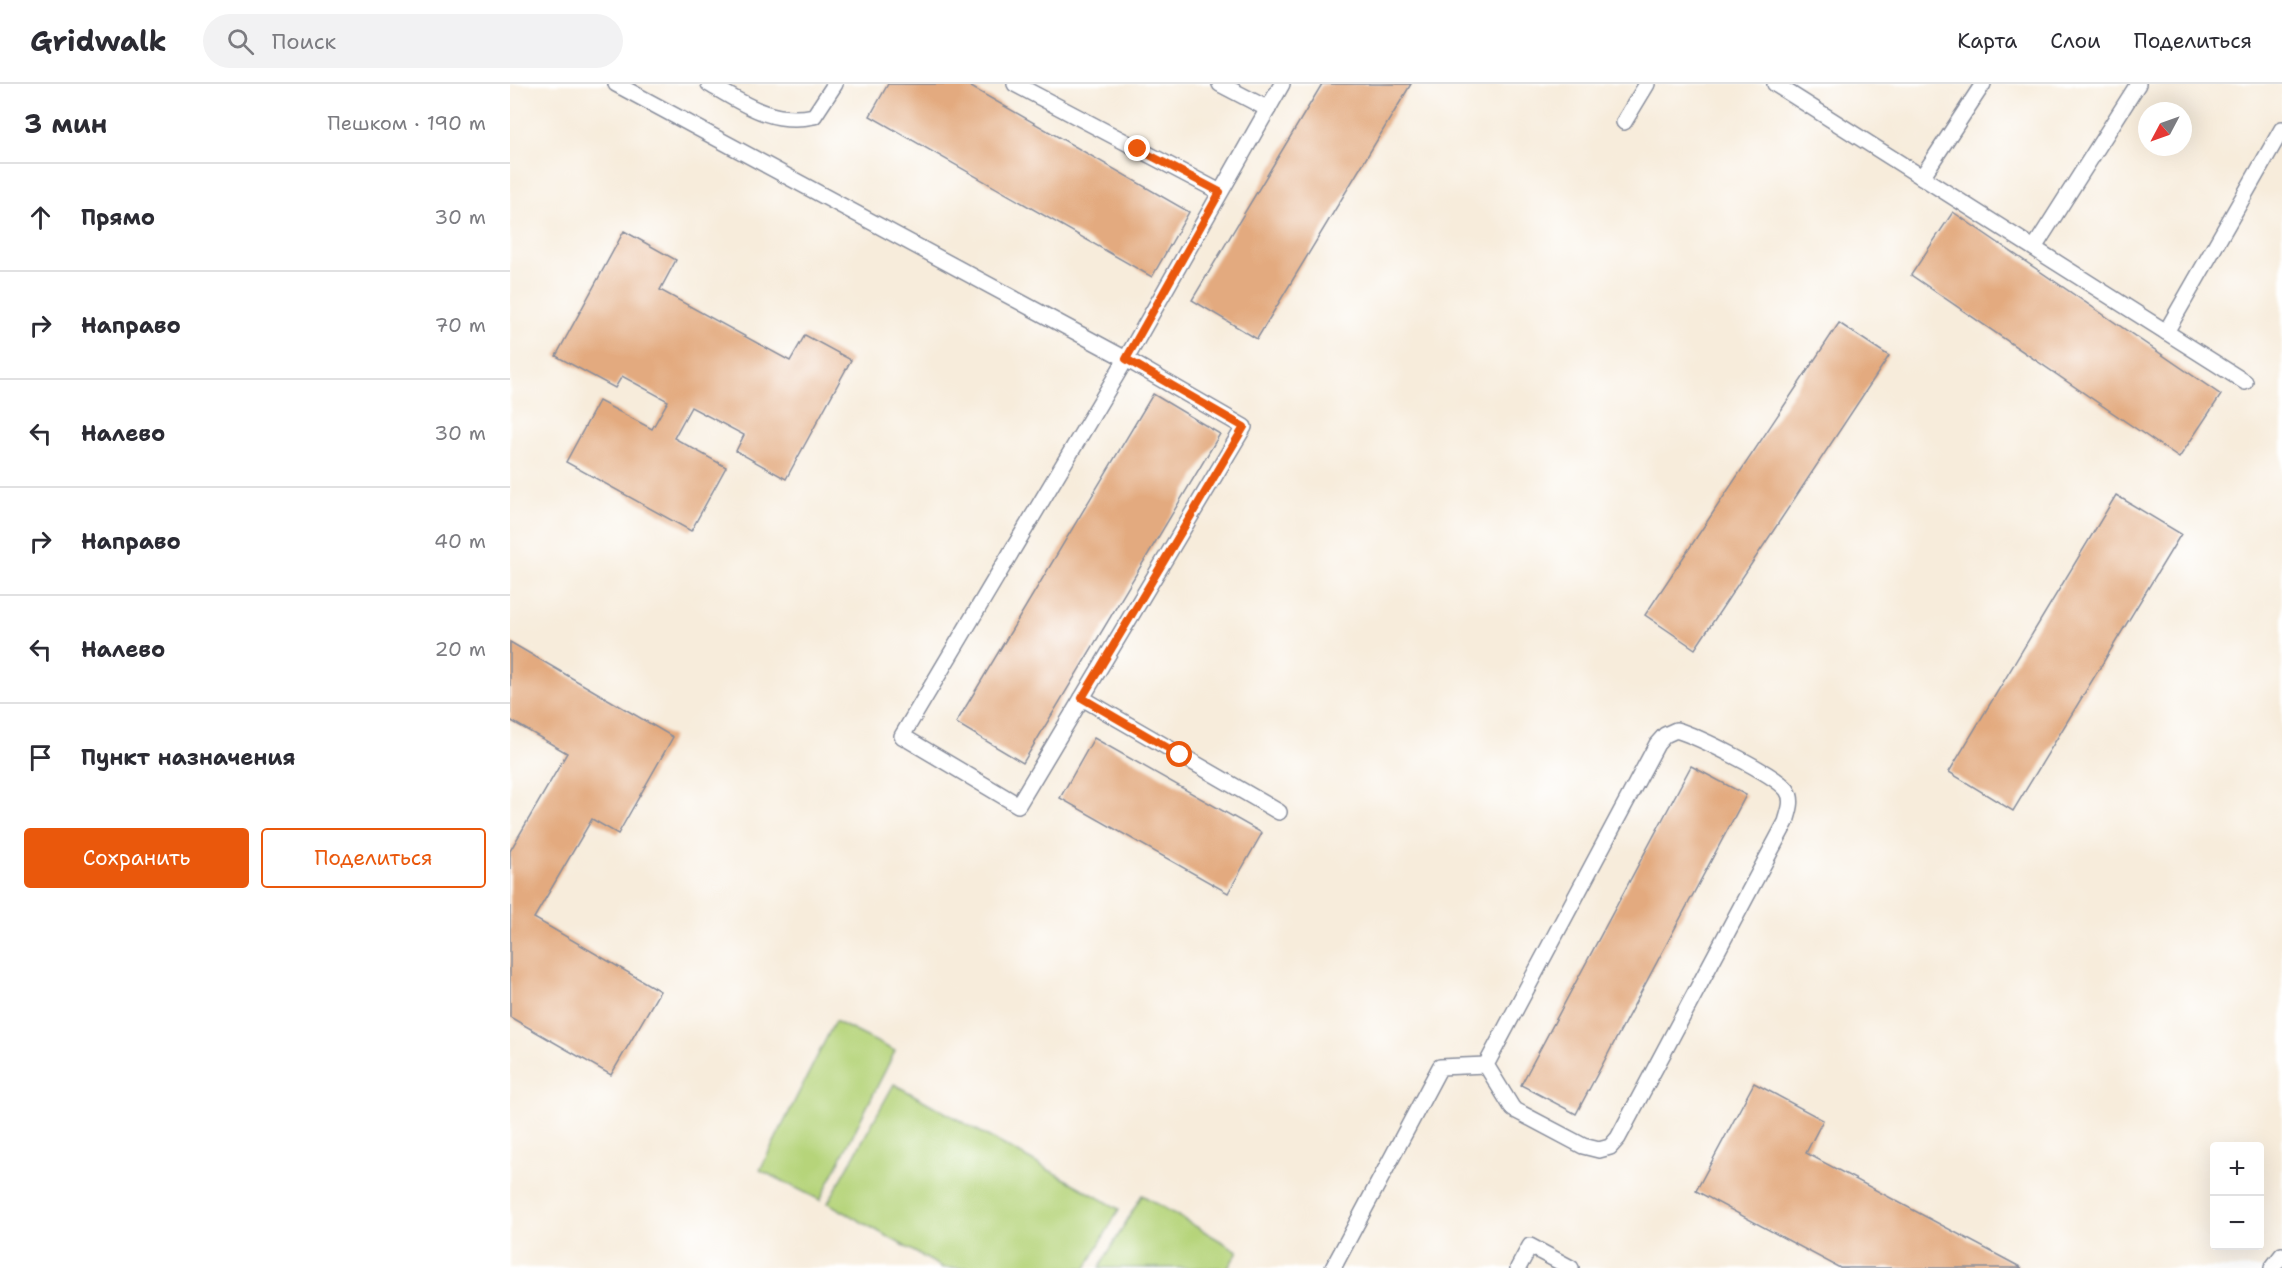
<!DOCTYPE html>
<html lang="ru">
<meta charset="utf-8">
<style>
:root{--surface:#fff;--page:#f2f2f3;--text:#2b2b33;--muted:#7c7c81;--line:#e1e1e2;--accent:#ea580c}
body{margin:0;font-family:"Shantell Sans",sans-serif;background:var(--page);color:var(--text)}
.controls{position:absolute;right:18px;bottom:18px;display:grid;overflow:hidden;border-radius:6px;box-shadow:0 6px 24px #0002}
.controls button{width:54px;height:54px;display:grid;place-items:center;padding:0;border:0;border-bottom:2px solid var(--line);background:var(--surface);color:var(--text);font:30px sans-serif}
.compass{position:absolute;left:1628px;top:18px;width:54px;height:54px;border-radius:50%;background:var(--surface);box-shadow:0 6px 24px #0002;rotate:229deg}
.stop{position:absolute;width:18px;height:18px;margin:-14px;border:4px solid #ea580c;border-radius:50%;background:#fff}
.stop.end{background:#ea580c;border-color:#fff;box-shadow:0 2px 6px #0008}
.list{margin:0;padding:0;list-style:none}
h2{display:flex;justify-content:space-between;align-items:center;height:78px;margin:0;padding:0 24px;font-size:26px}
h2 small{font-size:20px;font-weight:400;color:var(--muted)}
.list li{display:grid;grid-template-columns:39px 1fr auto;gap:18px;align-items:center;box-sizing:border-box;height:108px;padding:0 24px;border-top:2px solid var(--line)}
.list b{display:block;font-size:22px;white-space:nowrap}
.list em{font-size:20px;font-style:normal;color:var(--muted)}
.actions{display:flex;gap:12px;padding:18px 24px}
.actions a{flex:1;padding:14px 0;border:2px solid var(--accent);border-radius:6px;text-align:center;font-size:21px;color:var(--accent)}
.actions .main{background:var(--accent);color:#fff}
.icon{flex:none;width:33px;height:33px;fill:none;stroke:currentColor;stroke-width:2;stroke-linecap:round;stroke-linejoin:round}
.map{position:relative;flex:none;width:1772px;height:1184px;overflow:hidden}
header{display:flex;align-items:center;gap:36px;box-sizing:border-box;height:84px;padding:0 30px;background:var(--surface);border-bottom:2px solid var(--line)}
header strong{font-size:28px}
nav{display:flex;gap:33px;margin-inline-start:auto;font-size:21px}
.search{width:420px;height:54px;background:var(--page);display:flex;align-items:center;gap:15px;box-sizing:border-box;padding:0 21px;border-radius:33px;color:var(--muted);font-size:22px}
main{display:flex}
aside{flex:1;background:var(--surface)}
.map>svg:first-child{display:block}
</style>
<header>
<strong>Gridwalk</strong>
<div class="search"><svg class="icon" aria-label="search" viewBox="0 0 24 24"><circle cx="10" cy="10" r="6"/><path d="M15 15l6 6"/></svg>Поиск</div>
<nav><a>Карта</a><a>Слои</a><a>Поделиться</a></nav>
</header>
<main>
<aside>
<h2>3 мин<small>Пешком · 190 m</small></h2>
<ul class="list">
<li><svg class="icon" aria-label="ahead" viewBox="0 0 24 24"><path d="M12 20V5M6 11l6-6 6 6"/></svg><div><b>Прямо</b></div><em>30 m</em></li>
<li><svg class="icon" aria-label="right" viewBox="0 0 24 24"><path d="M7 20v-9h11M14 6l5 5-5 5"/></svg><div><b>Направо</b></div><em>70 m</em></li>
<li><svg class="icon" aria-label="left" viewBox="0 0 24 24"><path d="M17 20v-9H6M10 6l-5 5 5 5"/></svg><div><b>Налево</b></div><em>30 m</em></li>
<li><svg class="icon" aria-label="right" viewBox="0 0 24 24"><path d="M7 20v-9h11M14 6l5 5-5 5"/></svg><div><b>Направо</b></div><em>40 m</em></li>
<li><svg class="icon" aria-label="left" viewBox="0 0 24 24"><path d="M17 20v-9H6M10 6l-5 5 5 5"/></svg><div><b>Налево</b></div><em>20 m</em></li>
<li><svg class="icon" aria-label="arrive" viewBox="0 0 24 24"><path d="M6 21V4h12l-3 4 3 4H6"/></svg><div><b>Пункт назначения</b></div></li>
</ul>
<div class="actions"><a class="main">Сохранить</a><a>Поделиться</a></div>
</aside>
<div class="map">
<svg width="1772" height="1184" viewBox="0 0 1772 1184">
<rect width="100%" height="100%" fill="#fff"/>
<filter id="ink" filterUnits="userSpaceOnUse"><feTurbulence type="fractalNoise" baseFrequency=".0167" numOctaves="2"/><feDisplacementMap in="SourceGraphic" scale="12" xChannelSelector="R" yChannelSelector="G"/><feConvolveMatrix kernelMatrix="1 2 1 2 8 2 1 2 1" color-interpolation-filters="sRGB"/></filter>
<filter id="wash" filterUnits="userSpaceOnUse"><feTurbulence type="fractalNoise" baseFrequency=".008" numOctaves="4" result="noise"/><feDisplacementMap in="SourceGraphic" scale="24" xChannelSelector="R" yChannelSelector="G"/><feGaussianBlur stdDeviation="1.35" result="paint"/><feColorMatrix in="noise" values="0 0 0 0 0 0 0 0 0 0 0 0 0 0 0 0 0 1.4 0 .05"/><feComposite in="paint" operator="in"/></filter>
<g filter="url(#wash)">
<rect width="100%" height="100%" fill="#f7ecdb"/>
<g fill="#b6d47a" stroke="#68826c" stroke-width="1.5">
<path d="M325,937L385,967L310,1116L250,1086Z"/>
<path d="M384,1000L609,1125L576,1184H433L318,1119Z"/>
<path d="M632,1111L728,1167L718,1184H589Z"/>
</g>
<g id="blocks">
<g fill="#e3aa7f">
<path d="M378,0H456L679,128L642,193L360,32Z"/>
<path d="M812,0H901L747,255L682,216Z"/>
<path d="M1443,128L1711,311L1669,374L1401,191Z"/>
<path d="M114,147L166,176L150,206L280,277L295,251L341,276L276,395L226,367L234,351L181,323L164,354L216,383L181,447L56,378L89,317L142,345L158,317L112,292L105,304L46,272Z"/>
<path d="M1329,239L1379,272L1185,565L1135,531Z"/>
<path d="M643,310L710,350L513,679L446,639Z"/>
<path d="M1606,411L1671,450L1503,727L1439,688Z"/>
<path d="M0,558L163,653L108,750L82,735L24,834L150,907L101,991L0,933V767L57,669L0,636Z"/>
<path d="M584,654L752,749L718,809L550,714Z"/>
<path d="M1181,682L1236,711L1066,1030L1011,1001Z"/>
<path d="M1244,999L1313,1036L1296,1069L1512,1184H1330L1186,1107Z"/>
</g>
</g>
</g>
<g filter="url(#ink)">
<use href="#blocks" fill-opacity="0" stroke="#898e9c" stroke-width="1.5"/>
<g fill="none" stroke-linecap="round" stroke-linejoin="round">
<defs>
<g id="lane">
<path d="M106,0L616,275L772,0"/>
<path d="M199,0C234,20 262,41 304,32L325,0"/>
<path d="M505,0L710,108"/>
<path d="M710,0L758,25"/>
<path d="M1265,0L1735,298"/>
<path d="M1114,38L1137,0"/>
<path d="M1412,93L1473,0"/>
<path d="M1524,164L1628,0"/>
<path d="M1656,248L1772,45"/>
<path d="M616,275L734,343L508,721L392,652Z"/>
<path d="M572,614L769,728"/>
<path d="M1166,646C1187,652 1265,690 1277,706C1284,716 1279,727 1276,738L1108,1054L1100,1063L1089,1066L1073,1062L1003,1025L976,981L1147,660L1155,651Z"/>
<path d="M823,1184L930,983L976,981"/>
<path d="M1008,1184L1020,1162L1061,1184"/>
<path d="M1762,1184L1772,1171"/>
</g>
</defs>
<use href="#lane" stroke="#898e9c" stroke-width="18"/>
<use href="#lane" stroke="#fff" stroke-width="15"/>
</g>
</g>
<g fill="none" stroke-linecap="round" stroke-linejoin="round" filter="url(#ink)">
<path stroke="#ea580c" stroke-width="8" d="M628,65L710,108L616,275L734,343L572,614L670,671"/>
</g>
</svg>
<div class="controls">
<button>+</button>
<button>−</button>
</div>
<svg class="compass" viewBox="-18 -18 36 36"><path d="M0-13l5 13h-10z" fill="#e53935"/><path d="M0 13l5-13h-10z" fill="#7c7c81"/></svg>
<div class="stop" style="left:670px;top:671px"></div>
<div class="stop end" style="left:628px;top:65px"></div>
</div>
</main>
